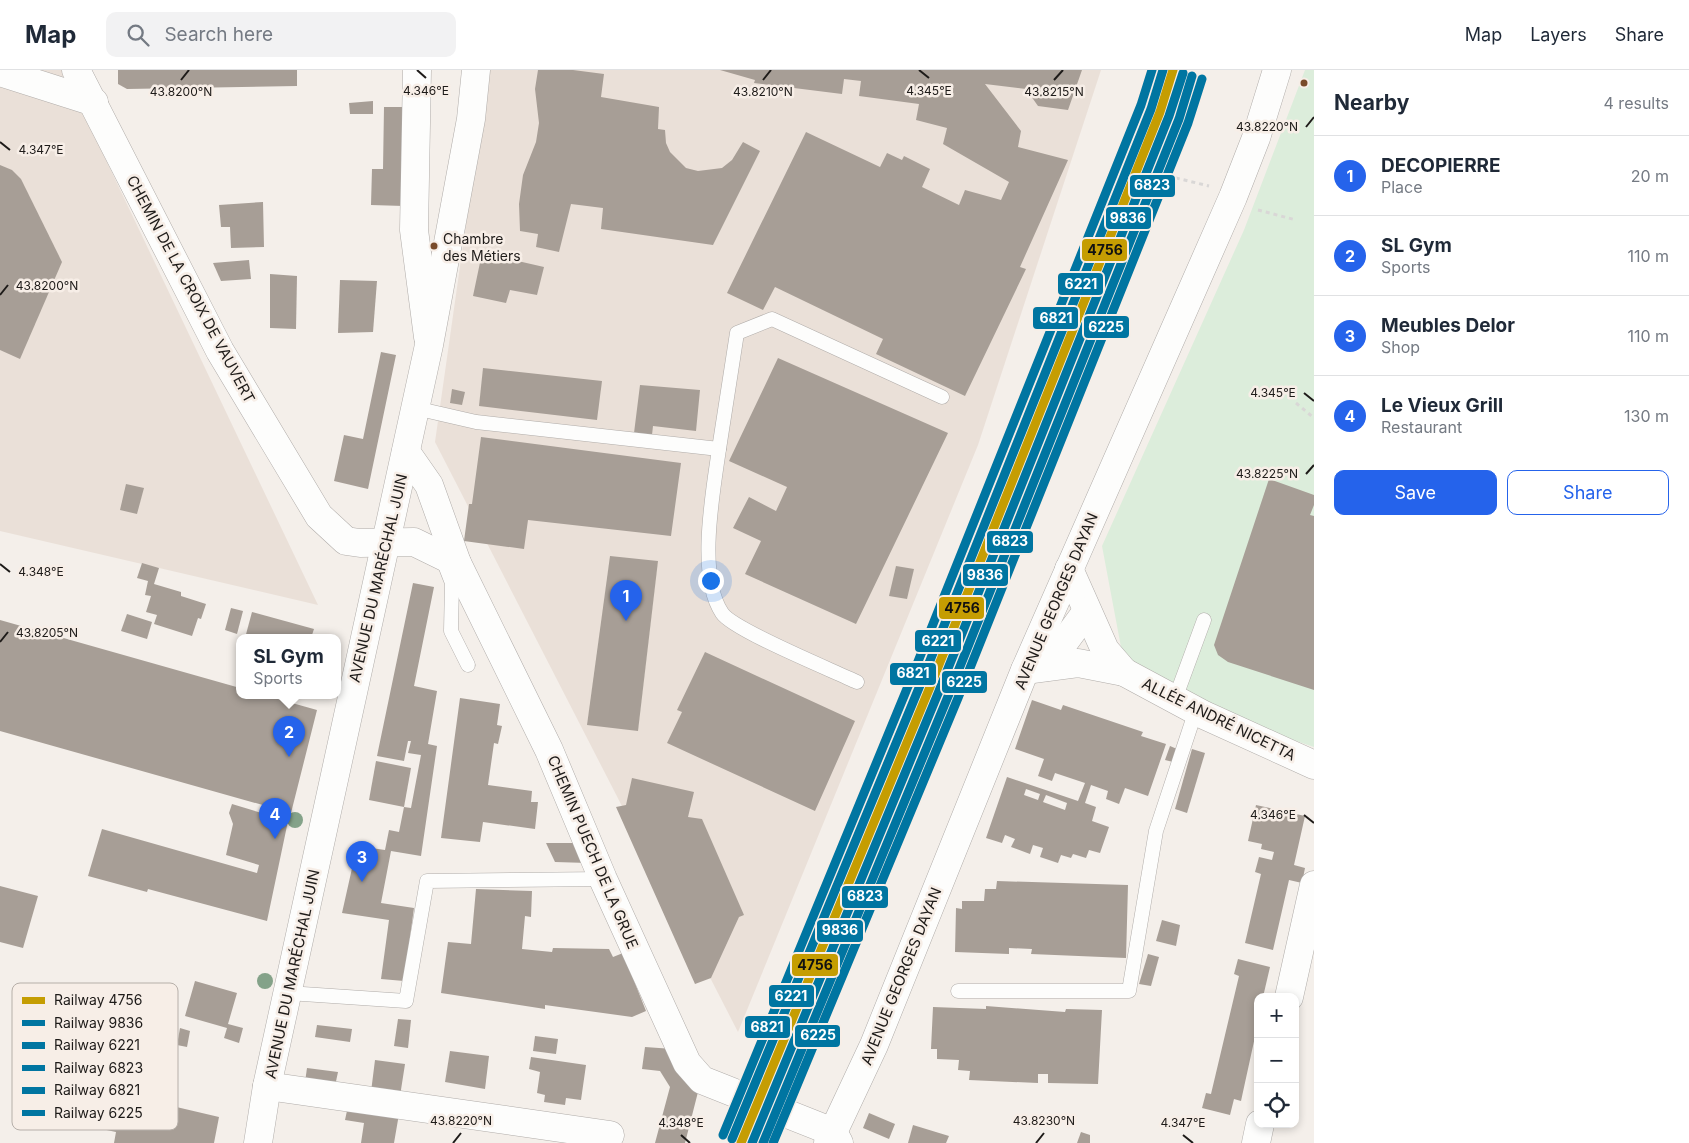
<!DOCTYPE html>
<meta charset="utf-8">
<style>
:root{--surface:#fff;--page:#f2f2f3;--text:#1f2937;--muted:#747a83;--line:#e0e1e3;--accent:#2563eb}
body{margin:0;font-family:Inter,sans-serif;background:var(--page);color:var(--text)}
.controls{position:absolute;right:15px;bottom:15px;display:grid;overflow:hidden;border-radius:10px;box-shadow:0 2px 8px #0003}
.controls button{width:45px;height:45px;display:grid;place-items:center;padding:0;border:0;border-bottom:1px solid var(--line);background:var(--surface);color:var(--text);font:25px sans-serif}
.you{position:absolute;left:710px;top:510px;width:18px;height:18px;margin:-12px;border:4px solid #fff;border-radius:50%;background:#1a73e8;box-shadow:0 0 0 8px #1a73e833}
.badge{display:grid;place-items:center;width:32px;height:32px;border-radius:50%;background:var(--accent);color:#fff;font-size:16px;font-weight:700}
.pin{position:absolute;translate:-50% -41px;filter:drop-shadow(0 1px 2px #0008)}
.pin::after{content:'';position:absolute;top:26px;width:18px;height:15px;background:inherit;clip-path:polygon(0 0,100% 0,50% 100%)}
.popup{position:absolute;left:236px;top:564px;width:105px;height:65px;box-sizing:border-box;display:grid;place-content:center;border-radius:10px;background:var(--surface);filter:drop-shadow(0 1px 4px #0005);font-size:16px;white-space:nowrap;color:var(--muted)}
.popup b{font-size:19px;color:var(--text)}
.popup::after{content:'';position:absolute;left:50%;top:100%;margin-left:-10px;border:10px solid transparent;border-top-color:var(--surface)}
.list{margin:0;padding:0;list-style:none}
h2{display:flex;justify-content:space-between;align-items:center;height:65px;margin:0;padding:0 20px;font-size:21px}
h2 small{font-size:16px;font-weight:400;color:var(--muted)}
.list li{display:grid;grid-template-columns:32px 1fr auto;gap:15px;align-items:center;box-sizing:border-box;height:80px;padding:0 20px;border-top:1px solid var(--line)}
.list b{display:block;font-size:19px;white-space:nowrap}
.list p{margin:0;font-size:16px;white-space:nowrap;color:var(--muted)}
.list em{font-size:16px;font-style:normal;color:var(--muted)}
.actions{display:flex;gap:10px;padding:15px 20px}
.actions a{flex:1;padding:11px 0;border:1px solid var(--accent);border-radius:10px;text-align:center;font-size:18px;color:var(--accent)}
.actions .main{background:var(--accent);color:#fff}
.icon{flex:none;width:28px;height:28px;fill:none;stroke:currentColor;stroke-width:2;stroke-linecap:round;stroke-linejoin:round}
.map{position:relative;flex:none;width:1314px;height:1073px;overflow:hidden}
header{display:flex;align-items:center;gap:30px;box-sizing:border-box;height:70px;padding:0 25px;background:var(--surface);border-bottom:1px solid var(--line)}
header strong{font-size:24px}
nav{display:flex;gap:28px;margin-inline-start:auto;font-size:18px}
.search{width:350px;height:45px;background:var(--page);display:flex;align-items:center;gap:12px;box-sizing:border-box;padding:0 18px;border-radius:10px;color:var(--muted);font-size:19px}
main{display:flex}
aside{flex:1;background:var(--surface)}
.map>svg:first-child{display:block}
</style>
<header>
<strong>Map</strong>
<div class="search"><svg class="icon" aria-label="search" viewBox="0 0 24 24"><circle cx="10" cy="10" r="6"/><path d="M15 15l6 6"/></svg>Search here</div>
<nav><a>Map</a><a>Layers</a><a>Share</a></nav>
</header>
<main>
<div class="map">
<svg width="1314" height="1073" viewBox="0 0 1314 1073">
<rect width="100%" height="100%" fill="#f4efea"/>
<g fill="#eae0d8">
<path d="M0,0H63L318,535L0,461Z"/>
<path d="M488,0H1101L978,375L738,962L435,372Z"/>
</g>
<path fill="#dceddb" d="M1305,0H1314V677L1201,639L1124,593L1102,476L1244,160Z"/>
<g fill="#a79e96" fill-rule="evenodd">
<path d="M118,0H297V16L127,19L118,14Z"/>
<path d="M538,0H573L604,4L601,27L659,37L658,59L665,60L666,73L670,82L686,98L698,101L722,98L732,90L743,72L760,81L713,175L601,159L603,138L571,134L559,182L536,177L538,164L520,161L519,134L523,105L536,72L539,53L535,19Z"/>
<path d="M720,0H1082L1068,40L1038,36L1026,19L985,14L1021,61L1018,77L1068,90L1020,197L1026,199L965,326L876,284L883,269L775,217L763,240L727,223L806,62L880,97L887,83L902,90L904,86L930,99L922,117L959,135L965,120L1001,130L1009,112L943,74L947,58L916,50L919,34L859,26L861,11L844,9L842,24L754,13L755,10Z"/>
<path d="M373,31V44H350L349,33Z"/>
<path d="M384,37H402L404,136L371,135L372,99H383Z"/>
<path d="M0,95L12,100L21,109L62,192L20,289L0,280Z"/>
<path d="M263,132L264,177L231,178L230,157H221L219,135Z"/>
<path d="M482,183L544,197L537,225L510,220L506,233L473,226Z"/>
<path d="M249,190L251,209L221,211L213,193Z"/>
<path d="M270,204L297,206L296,259L270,258Z"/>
<path d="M340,210L377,211L373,262L338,263Z"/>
<path d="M381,282L396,285L368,419L334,411L344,365L363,369Z"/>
<path d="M778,288L948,363L856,554L745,504L761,471L733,458L749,427L776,441L787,417L729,391Z"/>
<path d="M483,298L602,311L597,350L479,336Z"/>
<path d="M640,315L700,320L696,361L653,356L652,365L634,363Z"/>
<path d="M452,319L465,322L462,335L450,333Z"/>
<path d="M481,367L681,393L671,466L528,450L524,479L464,471L469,434H472Z"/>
<path d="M1269,409L1314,425V435L1310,445L1314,446V620L1228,592L1218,585L1214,575Z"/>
<path d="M126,414L144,418L137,444L120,440Z"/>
<path d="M610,486L658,491L638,661L587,655Z"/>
<path d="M142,493L159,498L154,514L181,522V526L206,534L201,549L198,548L192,566L154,554L157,545L146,542L151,526L145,525L148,511L137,508Z"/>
<path d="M896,496L914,499L907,529L889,526Z"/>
<path d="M413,513L434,517L414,616L437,621L428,674L437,676L421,786L391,781L381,833L414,838L404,911L381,909L389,850L342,843L357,776L385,780L389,760L399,762L404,737L411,738L421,685L408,683L411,671H408L404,691L377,686Z"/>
<path d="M231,538L243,541L237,564L225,560Z"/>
<path d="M252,542L314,559L311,568H245Z"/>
<path d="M127,544L152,552L147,569L121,561Z"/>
<path d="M0,550L240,618V626H267L317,640L291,743L0,661Z"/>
<path d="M705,582L855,651L815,741L667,673L682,642L677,640Z"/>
<path d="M460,628L500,634L497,655L502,656L498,674L494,673L488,715L532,721L531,732H538L535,759L483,752L480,772L441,768Z"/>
<path d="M1032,630L1061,640L1063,635L1143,662L1141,666L1166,674L1148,726L1125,718L1119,734L1106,729L1108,721L1091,715L1085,733L1096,737L1092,751L1109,757L1100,783L1089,780L1086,788L1073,784L1071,788L1061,785L1058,793L1040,787L1043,778L1033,775L1030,784L1011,777L1015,769L1005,765L1002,773L986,768L1007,707L1078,731L1085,713L1055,703L1052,711L1038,706L1044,689L1015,679ZM1026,719L1040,724L1038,730L1024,725ZM1046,725L1067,733L1065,740L1043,732Z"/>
<path d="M1170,676L1177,679L1173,692L1165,690Z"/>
<path d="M1192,679L1205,683L1187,743L1175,739Z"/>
<path d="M376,691L411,698L404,737L369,730Z"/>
<path d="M632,708L694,722L688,747L702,749L744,845L739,847L711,908L695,914L616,737L626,735Z"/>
<path d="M232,734L288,751L267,851L148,819L147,822L88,806L102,759L257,803L259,795L226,785L233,754L229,743Z"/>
<path d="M1256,735L1305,746L1294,795L1305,798L1302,813L1289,810L1273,880L1245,873L1261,804L1255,802L1259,787L1272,790L1274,782L1261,779L1262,774L1248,771Z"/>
<path d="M546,773H579L588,793L555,792Z"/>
<path d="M997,811L1128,815L1126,888L1031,884L1032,879L1009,878V884L955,882L956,838L962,839V831H984L985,819H996Z"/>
<path d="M0,816L38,826L23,878L0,872Z"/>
<path d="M476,819L532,821L531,847L525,846L522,879L552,882L553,878L609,879L613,887L623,883L646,941L632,947L545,935V939L441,923L448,872L471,874Z"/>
<path d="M1162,850L1180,855L1176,876L1156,871Z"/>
<path d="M1148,884L1159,887L1151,916L1139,914Z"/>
<path d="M1238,889L1270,897L1263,927H1258V953L1241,1031L1234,1029L1230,1045L1202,1038L1206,1023L1211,1024L1239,906L1234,904Z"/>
<path d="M195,911L237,923L228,954L243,958L239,973L224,968L227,958L185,946Z"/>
<path d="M986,936L1065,942L1066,939L1102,940L1098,1014L1048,1013V1004H1038V1013L969,1010L970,1001L958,1000L959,990L937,989V979H931L933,937L986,939Z"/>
<path d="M398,949L411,950L408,978L394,976Z"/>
<path d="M317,955L352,959L350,972L315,967Z"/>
<path d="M180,958L190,961L187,977L177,975Z"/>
<path d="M535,966L558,969L556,984L533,981Z"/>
<path d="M645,977L673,979L698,1022L685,1073H655L670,1017L660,1001L642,999Z"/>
<path d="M450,981L489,986L485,1019L445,1012Z"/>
<path d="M531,987L586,995L581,1030L566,1028L565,1035L544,1032L545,1025L537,1023L540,1002L529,999Z"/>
<path d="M375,990L405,994L400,1026L371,1022Z"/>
<path d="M307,998L338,1002L335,1016L305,1012Z"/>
<path d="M87,1016L219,1047L214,1073H114L116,1062L78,1054Z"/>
<path d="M348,1036L399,1044L394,1073H361L364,1053L345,1050Z"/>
<path d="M869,1043L895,1054L889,1069L863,1058Z"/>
<path d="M913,1055L949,1066L946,1073H908Z"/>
<path d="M1081,1062L1090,1065V1073H1077Z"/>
</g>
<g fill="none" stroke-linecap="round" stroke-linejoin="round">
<defs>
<g id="lane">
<path d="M415,338L476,352L719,379C713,422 697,506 722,543C733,560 832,600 857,612"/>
<path d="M719,379L737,263L772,249L942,327"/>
<path d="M445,495L452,513L451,561L468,595"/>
<path d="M1175,629L1204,550"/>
<path d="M958,921H1129L1156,761L1196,640"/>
<path d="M288,923L406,931L427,811L603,809"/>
</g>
<g id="street">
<path d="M76,0L220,281L319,446L346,471L360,473L414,472L457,493"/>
<path d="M417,0L414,160L428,267"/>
<path d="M0,2L94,32"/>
<path d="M406,382L429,415L457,493L549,680L603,809L687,993L702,1010L833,1062L839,1073"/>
<path d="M1069,499L1105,580L1124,602"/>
<path d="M1046,597L1087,541"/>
<path d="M1025,600L1078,593L1124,602L1204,645L1314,695"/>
<path d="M1289,927L1314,815"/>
<path d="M267,1016L610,1065"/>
<path d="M1256,1073L1260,1054"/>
</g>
<g id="secondary">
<path d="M258,1073L267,1016L429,275L471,49L476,0"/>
<path d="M828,1073L874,975L1025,600L1233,127L1256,68L1277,0"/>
</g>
</defs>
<use href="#lane" stroke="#b0aca9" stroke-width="15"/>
<use href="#street" stroke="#b0aca9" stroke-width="29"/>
<use href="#secondary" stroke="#b0aca9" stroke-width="29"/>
<g stroke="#d9d7d6" stroke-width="3" stroke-dasharray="4 4" stroke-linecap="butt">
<path d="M1168,106L1209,116"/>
<path d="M1258,140L1296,150"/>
<path d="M1296,333L1314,348"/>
</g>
<use href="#lane" stroke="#fdfdfc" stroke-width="14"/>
<use href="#street" stroke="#fdfdfc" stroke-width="28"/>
<use href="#secondary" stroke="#fdfdfc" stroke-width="28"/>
<defs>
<path id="rail-1" d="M741,1073L930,617L1160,42L1173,0"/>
<path id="rail-2" d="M752,1073L939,621L1169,46L1183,3"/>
<path id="rail-3" d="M732,1069L921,613L1151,39L1163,0"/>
<path id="rail-4" d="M763,1073L949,624L1179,49L1192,6"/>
<path id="rail-5" d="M723,1065L911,609L1141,35L1152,0"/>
<path id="rail-6" d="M773,1073L958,628L1188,53L1202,9"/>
</defs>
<use href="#rail-1" stroke="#f7eee7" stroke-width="12"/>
<use href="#rail-2" stroke="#f7eee7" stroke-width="12"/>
<use href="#rail-3" stroke="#f7eee7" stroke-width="12"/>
<use href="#rail-4" stroke="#f7eee7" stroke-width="12"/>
<use href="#rail-5" stroke="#f7eee7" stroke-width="12"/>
<use href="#rail-6" stroke="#f7eee7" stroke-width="12"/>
<use href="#rail-1" stroke="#c59d02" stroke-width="9"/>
<use href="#rail-2" stroke="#0075a1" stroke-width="9"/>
<use href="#rail-3" stroke="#0075a1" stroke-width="9"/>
<use href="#rail-4" stroke="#0075a1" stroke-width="9"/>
<use href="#rail-5" stroke="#0075a1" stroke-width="9"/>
<use href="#rail-6" stroke="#0075a1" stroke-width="9"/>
</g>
<g fill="#84a289">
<circle cx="295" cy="750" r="8"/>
<circle cx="265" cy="911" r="8"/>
</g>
<path fill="none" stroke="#1e1b19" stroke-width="2" d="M417,0L426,8M919,0L929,8M181,10L189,0M763,10L771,0M1054,10L1063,0M1306,57L1314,47M0,72L10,80M0,225L8,215M1304,323L1314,331M1306,404L1314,395M0,494L10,502M0,572L8,562M1304,745L1314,753M681,1065L690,1073M1183,1065L1193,1073M453,1073L461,1063M1036,1073L1044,1063"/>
<g fill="#7a4b2a" stroke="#f7eee7" stroke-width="2">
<circle cx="1304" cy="13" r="4.5"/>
<circle cx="434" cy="176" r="4.5"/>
</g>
<g text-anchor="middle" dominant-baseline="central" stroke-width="5" stroke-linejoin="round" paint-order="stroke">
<g font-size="14" fill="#1e1b19" stroke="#f7eee7" text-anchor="start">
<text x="443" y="168">Chambre<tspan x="443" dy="17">des Métiers</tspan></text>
</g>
<g font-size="15" fill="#1e1b19" stroke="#f7eee7">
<text transform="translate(191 219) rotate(62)">CHEMIN DE LA CROIX DE VAUVERT</text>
<text transform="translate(378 508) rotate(-77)">AVENUE DU MARÉCHAL JUIN</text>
<text transform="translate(1056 531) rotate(-67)">AVENUE GEORGES DAYAN</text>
<text transform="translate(1219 649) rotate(26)">ALLÉE ANDRÉ NICETTA</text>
<text transform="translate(593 782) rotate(67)">CHEMIN PUECH DE LA GRUE</text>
<text transform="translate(292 904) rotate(-78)">AVENUE DU MARÉCHAL JUIN</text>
<text transform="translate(901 906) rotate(-68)">AVENUE GEORGES DAYAN</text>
</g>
</g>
<rect x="12" y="913" width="166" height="147" rx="8" fill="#f7eee7" stroke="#b6afa9" stroke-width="1"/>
<rect x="22" y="927" width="23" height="7" fill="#c59d02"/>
<rect x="22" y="950" width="23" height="6" fill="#0075a1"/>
<rect x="22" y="972" width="23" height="7" fill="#0075a1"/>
<rect x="22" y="995" width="23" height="6" fill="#0075a1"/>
<rect x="22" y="1017" width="23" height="7" fill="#0075a1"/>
<rect x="22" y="1040" width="23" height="6" fill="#0075a1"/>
<g font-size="14" fill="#1e1b19">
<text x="54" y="935">Railway 4756</text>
<text x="54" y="958">Railway 9836</text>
<text x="54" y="980">Railway 6221</text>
<text x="54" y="1003">Railway 6823</text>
<text x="54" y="1025">Railway 6821</text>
<text x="54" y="1048">Railway 6225</text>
</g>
<g font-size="12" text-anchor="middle" fill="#1e1b19" stroke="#f7eee7" stroke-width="5" stroke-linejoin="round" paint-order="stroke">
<text x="426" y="25">4.346°E</text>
<text x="929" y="25">4.345°E</text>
<text x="181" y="26">43.8200°N</text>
<text x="763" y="26">43.8210°N</text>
<text x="1054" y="26">43.8215°N</text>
<text x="1267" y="61">43.8220°N</text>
<text x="41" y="84">4.347°E</text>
<text x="47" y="220">43.8200°N</text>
<text x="1273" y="327">4.345°E</text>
<text x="1267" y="408">43.8225°N</text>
<text x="41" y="506">4.348°E</text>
<text x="47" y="567">43.8205°N</text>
<text x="1273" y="749">4.346°E</text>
<text x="461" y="1055">43.8220°N</text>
<text x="1044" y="1055">43.8230°N</text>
<text x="681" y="1057">4.348°E</text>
<text x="1183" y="1057">4.347°E</text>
</g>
<g stroke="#f7eee7" stroke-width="2">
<rect x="1129" y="104" width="47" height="24" rx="5" fill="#0075a1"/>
<rect x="1105" y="136" width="47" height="24" rx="5" fill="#0075a1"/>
<rect x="1081" y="168" width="47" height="24" rx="5" fill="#c59d02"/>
<rect x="1057" y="202" width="47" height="24" rx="5" fill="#0075a1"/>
<rect x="1032" y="236" width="47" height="24" rx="5" fill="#0075a1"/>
<rect x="1083" y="245" width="47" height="24" rx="5" fill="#0075a1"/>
<rect x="986" y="460" width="48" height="24" rx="5" fill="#0075a1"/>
<rect x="962" y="493" width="47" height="24" rx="5" fill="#0075a1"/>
<rect x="938" y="526" width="47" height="24" rx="5" fill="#c59d02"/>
<rect x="914" y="559" width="48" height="24" rx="5" fill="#0075a1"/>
<rect x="889" y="592" width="48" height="24" rx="5" fill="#0075a1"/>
<rect x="941" y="600" width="47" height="24" rx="5" fill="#0075a1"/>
<rect x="841" y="815" width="48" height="24" rx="5" fill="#0075a1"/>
<rect x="816" y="849" width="48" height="24" rx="5" fill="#0075a1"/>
<rect x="791" y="883" width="48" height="24" rx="5" fill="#c59d02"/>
<rect x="768" y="914" width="47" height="24" rx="5" fill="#0075a1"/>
<rect x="744" y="945" width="47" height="24" rx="5" fill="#0075a1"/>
<rect x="794" y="954" width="47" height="24" rx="5" fill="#0075a1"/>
</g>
<g font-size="14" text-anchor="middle" font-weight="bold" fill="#fff">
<text x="1152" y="120">6823</text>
<text x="1128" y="153">9836</text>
<text x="1081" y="219">6221</text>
<text x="1056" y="253">6821</text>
<text x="1106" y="262">6225</text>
<text x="1010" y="476">6823</text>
<text x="985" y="510">9836</text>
<text x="938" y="576">6221</text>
<text x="913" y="608">6821</text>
<text x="964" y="617">6225</text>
<text x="865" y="831">6823</text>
<text x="840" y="865">9836</text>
<text x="791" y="931">6221</text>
<text x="767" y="962">6821</text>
<text x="818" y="970">6225</text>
</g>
<g font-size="14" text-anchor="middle" font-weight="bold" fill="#111">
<text x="1105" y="185">4756</text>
<text x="962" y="543">4756</text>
<text x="815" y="900">4756</text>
</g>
</svg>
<div class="controls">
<button>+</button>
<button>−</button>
<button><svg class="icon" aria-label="locate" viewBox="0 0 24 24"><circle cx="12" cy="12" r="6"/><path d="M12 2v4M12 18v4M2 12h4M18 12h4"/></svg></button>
</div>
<div class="you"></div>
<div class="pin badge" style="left:626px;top:551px">1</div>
<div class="pin badge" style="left:289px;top:687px">2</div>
<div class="popup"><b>SL Gym</b>Sports</div>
<div class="pin badge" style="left:362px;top:812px">3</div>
<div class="pin badge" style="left:275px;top:769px">4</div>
</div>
<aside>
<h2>Nearby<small>4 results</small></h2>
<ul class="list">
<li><span class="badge">1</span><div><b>DECOPIERRE</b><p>Place</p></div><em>20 m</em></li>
<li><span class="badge">2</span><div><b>SL Gym</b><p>Sports</p></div><em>110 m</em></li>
<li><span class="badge">3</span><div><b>Meubles Delor</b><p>Shop</p></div><em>110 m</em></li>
<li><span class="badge">4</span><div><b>Le Vieux Grill</b><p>Restaurant</p></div><em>130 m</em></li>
</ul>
<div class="actions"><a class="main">Save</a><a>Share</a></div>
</aside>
</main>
